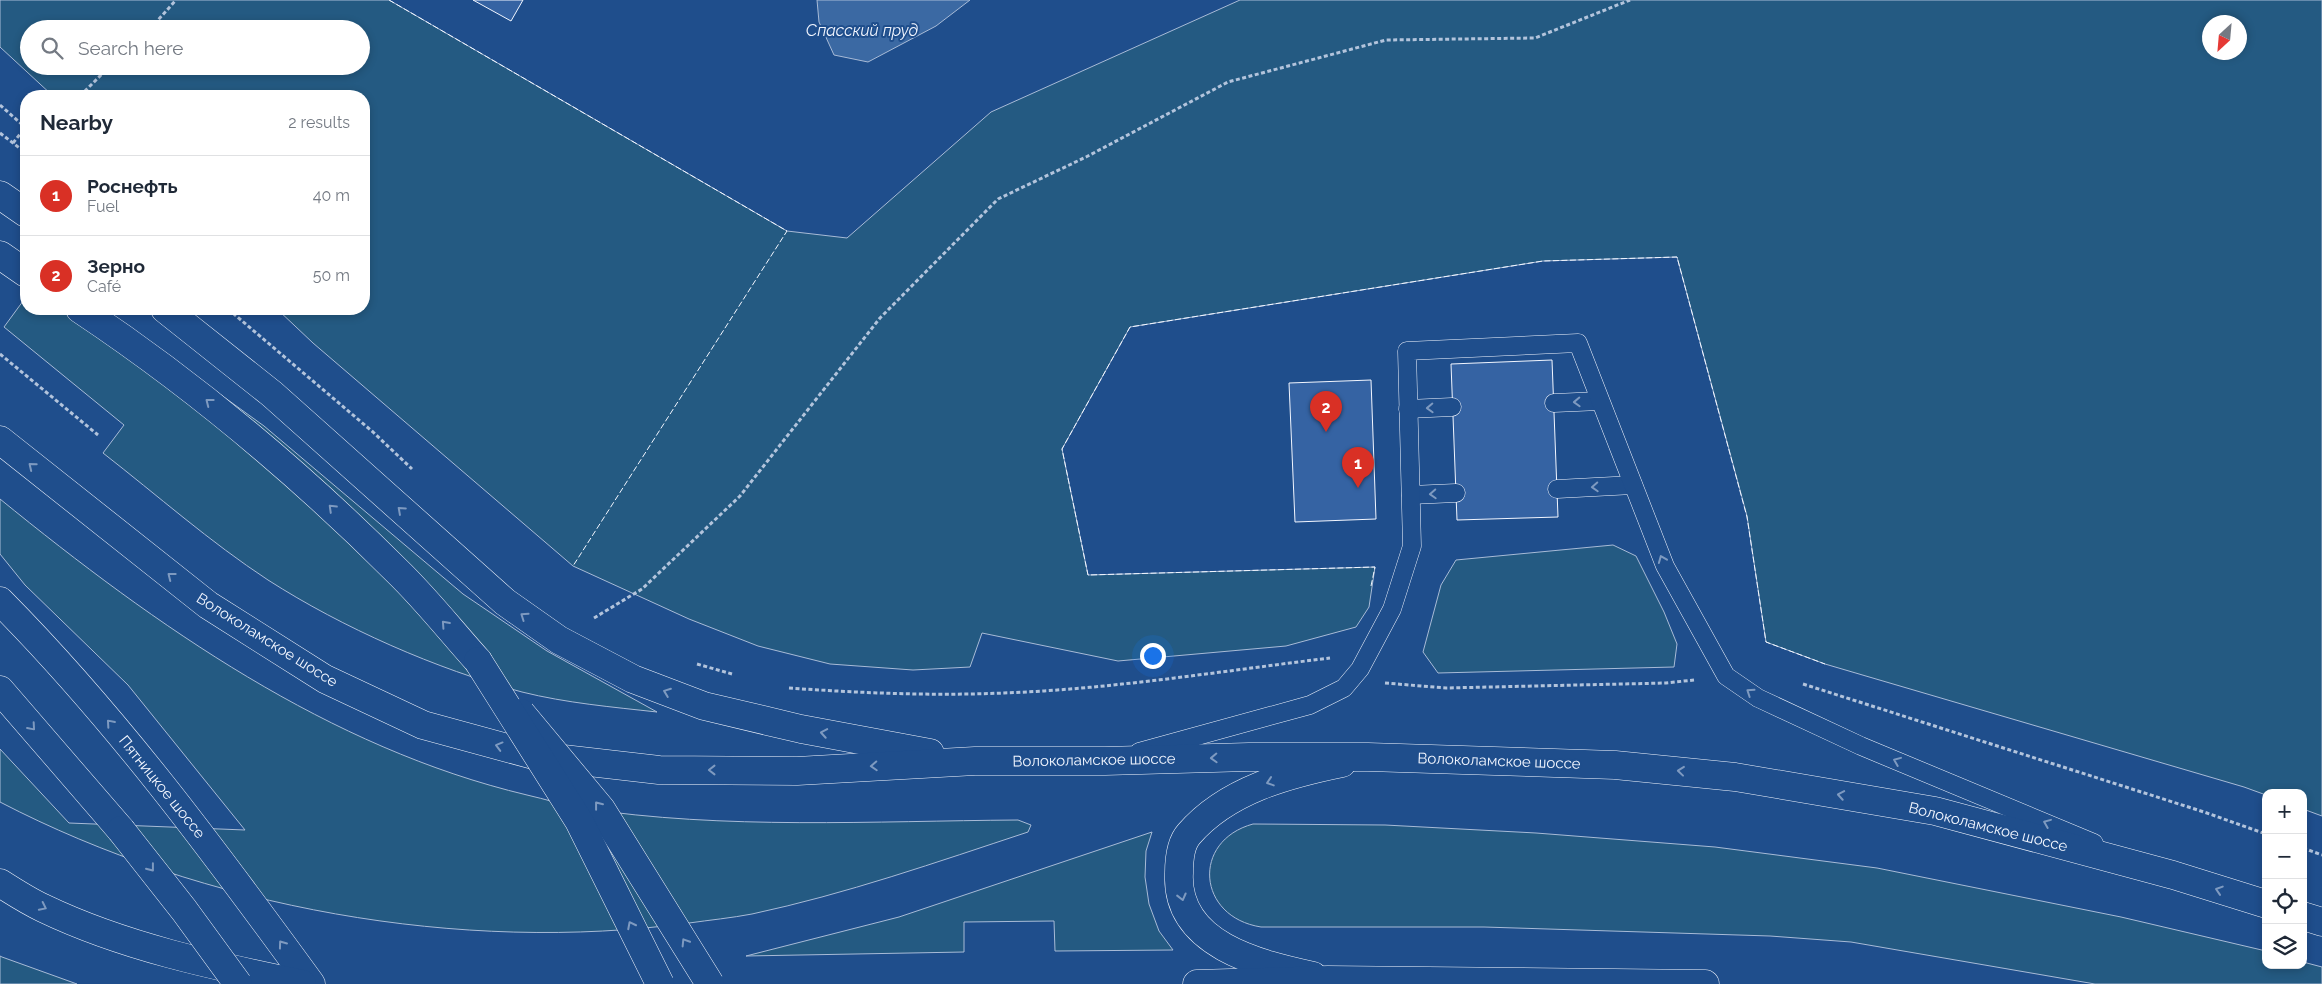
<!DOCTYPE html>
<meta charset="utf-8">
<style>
:root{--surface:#fff;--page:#f2f2f3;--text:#1f2937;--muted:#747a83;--line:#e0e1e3;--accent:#d93025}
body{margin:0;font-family:Raleway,sans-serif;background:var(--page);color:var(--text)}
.controls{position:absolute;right:15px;bottom:15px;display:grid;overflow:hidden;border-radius:10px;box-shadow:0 2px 8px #0003}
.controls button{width:45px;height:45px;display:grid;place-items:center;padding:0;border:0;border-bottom:1px solid var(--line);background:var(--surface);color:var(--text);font:25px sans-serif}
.compass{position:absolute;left:2202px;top:15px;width:45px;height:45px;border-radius:50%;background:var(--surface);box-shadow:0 2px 8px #0003;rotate:206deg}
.you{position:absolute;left:1152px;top:655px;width:18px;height:18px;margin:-12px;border:4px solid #fff;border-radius:50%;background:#1a73e8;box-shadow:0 0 0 8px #1a73e833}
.badge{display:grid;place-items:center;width:32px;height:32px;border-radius:50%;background:var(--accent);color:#fff;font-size:16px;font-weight:700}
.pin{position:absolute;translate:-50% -41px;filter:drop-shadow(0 1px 2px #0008)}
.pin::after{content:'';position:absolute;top:26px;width:18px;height:15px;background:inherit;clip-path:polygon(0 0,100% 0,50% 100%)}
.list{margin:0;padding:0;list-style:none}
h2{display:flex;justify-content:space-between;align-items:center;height:65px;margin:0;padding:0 20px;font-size:21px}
h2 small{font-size:16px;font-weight:400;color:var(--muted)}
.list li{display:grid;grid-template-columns:32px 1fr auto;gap:15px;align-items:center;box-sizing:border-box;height:80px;padding:0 20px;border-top:1px solid var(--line)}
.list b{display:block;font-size:19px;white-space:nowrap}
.list p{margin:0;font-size:16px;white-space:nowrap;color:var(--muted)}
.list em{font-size:16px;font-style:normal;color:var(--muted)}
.icon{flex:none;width:28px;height:28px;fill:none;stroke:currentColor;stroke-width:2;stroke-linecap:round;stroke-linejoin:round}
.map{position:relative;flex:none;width:2322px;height:984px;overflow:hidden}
.search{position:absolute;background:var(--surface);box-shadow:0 2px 8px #0003;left:20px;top:20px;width:350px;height:55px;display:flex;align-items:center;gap:12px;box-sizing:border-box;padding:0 18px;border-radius:28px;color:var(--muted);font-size:19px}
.panel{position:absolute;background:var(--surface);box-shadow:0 2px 8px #0003;left:20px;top:90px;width:350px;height:225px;border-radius:20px}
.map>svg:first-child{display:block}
</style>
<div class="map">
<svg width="2322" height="984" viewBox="0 0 2322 984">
<rect width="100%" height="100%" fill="#1f4e8c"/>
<g fill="#245a82" stroke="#a8bbd7" fill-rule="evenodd">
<path d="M0,0H389L787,231L847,238L991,112L1240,0H2322V816L2303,809V793H2266V795L2244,787L1825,664L1766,642L1747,516L1677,257L1543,261L1130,327L1062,449L1088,575L1375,567L1369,607L1356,627L1286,646L1118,661L982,633L970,667L913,670L830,664L758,646L689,619L573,566L313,343L277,309H364V96H53L0,47ZM2210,22H2240V52H2210ZM29,29H361V66H29Z"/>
<path d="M26,297V309H102L264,426L463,594L547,651L657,712C612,707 566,703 522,692C436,669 343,628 268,580C210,542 157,495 103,453L124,425L4,327Z"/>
<path d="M0,499C156,626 329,748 527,795C545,799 563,805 581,808C725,830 873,821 1018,820L1031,825L1028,832C937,862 846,894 752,914C731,918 710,920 689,923C461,954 204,908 0,802V749L69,823L245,830L128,685L25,585L0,554Z"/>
<path d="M1613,545L1636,556L1664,612L1677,644L1674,667L1438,673L1423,652L1441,585L1456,560Z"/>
<path d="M1253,824L1385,825L1536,833L1715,847L1877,868L2121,917L2266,951V965H2303V962L2322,967V984H2095L1851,942L1770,936L1484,927H1261C1197,917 1191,841 1253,824Z"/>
<path d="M1152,832L1146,851L1145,877L1149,904L1159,931L1173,950L1055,951L1054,921L964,922V952L746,956L899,917Z"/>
<path d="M0,956L2,957L77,984H0Z"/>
</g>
<path fill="#3b69a3" stroke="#a8bbd7" d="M817,0H970L936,26L868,62L834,55L819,22Z"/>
<g fill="#3563a3" stroke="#f2f6ff">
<path d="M473,0H523L511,21Z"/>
<path d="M1552,360L1558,517L1457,520L1451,364Z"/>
<path d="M1371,380L1376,519L1295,522L1289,383Z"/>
</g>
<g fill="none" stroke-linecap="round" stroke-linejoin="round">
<defs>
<g id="service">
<path d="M1554,403L1600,401"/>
<path d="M1408,409L1452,407"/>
<path d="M1557,489L1633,485"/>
<path d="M1411,495L1456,493"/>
<path d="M1139,752L1310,705L1344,688L1360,669L1392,609L1412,546L1407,351L1578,343L1665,566L1726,676L1758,698L1861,746L2094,843"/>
</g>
<path id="secondary" d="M1313,976C1259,964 1175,945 1179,873C1179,861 1180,844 1189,834C1227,790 1288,774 1342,763"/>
<g id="primary">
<path d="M0,195L26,213"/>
<path d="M0,255L26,273"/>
<path d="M80,309C194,385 300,474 397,571C426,599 451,631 478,661"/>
<path d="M165,309L272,394L505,602L559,640L633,679L704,706L801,729L930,753"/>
<path d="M0,440L208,605L325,679L423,725L537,756L659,770L797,771L975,761H1105L1249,757H1368L1615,765L1735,777L1935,811L2173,875L2266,904"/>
<path d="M0,601C116,718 214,851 311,984"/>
<path d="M0,690L121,830"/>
<path d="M0,883C14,892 28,901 43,908C124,947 215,966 302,984"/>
<path d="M2303,916L2322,922"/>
<path d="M1197,984L1328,980L1705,984"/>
</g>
</defs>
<use href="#service" stroke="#f2f6ff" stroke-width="19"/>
<use href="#secondary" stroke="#f2f6ff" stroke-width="29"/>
<use href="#primary" stroke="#f2f6ff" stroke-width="29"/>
<g stroke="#b3c4dc" stroke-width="3" stroke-dasharray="4 2.5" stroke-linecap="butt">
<path d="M150,29L176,0"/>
<path d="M80,96L110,66"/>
<path d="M0,105L26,128"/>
<path d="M0,133L26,153"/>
<path d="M13,143L25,128"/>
<path d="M228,309L373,432L412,469"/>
<path d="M0,354L98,435"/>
<path d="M594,618L642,589L740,496L880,318L998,199L1086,157L1228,82L1386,40L1535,38L1630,0"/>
<path d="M697,664L732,674"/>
<path d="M1385,683L1446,688L1666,683L1694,680"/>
<path d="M1803,684L2204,812L2266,834"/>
<path d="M789,688C860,693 932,696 1004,693C1113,689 1222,671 1330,658"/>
<path d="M2303,848L2322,855"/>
</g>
<use href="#service" stroke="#1f4e8c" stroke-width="18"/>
<use href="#secondary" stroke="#1f4e8c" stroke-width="28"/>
<use href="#primary" stroke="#1f4e8c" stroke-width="28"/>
<defs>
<path id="secondary-bridge" d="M521,713L601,809L710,984"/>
<g id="primary-bridge">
<path d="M478,661L579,821L660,984"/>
<path d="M121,830L184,910L238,984"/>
</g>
</defs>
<use href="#secondary-bridge" stroke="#f2f6ff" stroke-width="29" stroke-linecap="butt"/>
<use href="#primary-bridge" stroke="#f2f6ff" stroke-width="29" stroke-linecap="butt"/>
<use href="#secondary-bridge" stroke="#1f4e8c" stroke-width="28"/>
<use href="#primary-bridge" stroke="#1f4e8c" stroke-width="28"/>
<g stroke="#f2f6ff" stroke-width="1" stroke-dasharray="6 2.5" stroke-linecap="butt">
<path d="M389,0L787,231L573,566"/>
<path d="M1371,586L1375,567L1088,575L1062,449L1130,327L1543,261L1677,257L1747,517L1766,642L1825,664"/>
</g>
</g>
<defs><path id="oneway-chevron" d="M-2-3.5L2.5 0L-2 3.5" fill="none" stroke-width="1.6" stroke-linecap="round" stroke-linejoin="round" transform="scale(1.25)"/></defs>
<g stroke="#7e9ac0">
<use href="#oneway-chevron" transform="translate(209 402) rotate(-142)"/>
<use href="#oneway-chevron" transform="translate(1577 402) rotate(178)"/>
<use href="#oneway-chevron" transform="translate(1430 408) rotate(178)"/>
<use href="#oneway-chevron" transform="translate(32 466) rotate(-141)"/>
<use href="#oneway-chevron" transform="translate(1595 487) rotate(177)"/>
<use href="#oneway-chevron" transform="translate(1433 494) rotate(177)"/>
<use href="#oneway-chevron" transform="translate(332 508) rotate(-136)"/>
<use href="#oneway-chevron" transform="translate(401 510) rotate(-138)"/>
<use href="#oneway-chevron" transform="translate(1662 559) rotate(-112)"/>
<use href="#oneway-chevron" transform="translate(171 576) rotate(-142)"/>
<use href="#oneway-chevron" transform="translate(524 616) rotate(-145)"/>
<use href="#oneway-chevron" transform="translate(445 624) rotate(-132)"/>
<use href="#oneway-chevron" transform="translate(667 692) rotate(-159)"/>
<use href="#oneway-chevron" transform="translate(1750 692) rotate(-146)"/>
<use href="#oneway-chevron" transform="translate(110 723) rotate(-131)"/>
<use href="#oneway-chevron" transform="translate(32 727) rotate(49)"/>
<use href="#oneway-chevron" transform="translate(824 733) rotate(-170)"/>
<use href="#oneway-chevron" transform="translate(499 746) rotate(-165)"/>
<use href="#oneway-chevron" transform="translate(1214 758) rotate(178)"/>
<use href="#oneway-chevron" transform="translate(1897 761) rotate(-158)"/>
<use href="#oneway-chevron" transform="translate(874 766) rotate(177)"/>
<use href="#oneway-chevron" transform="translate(712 770) rotate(-180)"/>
<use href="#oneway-chevron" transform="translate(1681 771) rotate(-174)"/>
<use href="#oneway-chevron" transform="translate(1270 782) rotate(162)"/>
<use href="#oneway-chevron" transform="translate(1841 795) rotate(-170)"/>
<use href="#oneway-chevron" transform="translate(598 805) rotate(-128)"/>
<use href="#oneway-chevron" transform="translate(2047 823) rotate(-158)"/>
<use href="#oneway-chevron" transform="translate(151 868) rotate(52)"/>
<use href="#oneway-chevron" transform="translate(2219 890) rotate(-162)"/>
<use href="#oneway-chevron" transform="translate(1182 897) rotate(76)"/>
<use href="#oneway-chevron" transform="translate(43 907) rotate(26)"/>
<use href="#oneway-chevron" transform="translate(631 925) rotate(-117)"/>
<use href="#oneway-chevron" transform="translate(685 942) rotate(-122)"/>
<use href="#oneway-chevron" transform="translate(282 944) rotate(-126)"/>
</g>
<g text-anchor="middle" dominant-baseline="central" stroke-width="4" stroke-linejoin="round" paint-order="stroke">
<g font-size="15" fill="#f2f6ff" stroke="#1f4e8c">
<text transform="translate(267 640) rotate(32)">Волоколамское шоссе</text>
<text transform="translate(1094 760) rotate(-1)">Волоколамское шоссе</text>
<text transform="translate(1499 761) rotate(2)">Волоколамское шоссе</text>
<text transform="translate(162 787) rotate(51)">Пятницкое шоссе</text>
<text transform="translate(1988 827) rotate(14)">Волоколамское шоссе</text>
</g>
<g font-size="16" font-style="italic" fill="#f2f6ff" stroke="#1f4e8c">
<text x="862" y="30">Спасский пруд</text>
</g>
</g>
</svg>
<div class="controls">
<button>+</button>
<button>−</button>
<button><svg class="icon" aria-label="locate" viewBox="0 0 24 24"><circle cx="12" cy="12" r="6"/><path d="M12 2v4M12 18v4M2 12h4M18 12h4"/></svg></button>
<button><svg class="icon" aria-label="layers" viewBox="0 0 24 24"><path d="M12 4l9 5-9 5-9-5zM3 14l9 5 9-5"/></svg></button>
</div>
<svg class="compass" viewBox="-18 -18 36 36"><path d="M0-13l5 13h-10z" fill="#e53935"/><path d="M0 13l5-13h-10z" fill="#747a83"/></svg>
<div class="you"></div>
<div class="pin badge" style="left:1358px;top:488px">1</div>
<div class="pin badge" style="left:1326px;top:432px">2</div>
<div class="search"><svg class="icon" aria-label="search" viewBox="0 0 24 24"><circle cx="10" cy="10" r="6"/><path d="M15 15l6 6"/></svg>Search here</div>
<section class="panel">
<h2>Nearby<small>2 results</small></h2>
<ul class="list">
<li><span class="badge">1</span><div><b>Роснефть</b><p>Fuel</p></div><em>40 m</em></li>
<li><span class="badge">2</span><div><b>Зерно</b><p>Café</p></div><em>50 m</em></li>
</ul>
</section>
</div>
